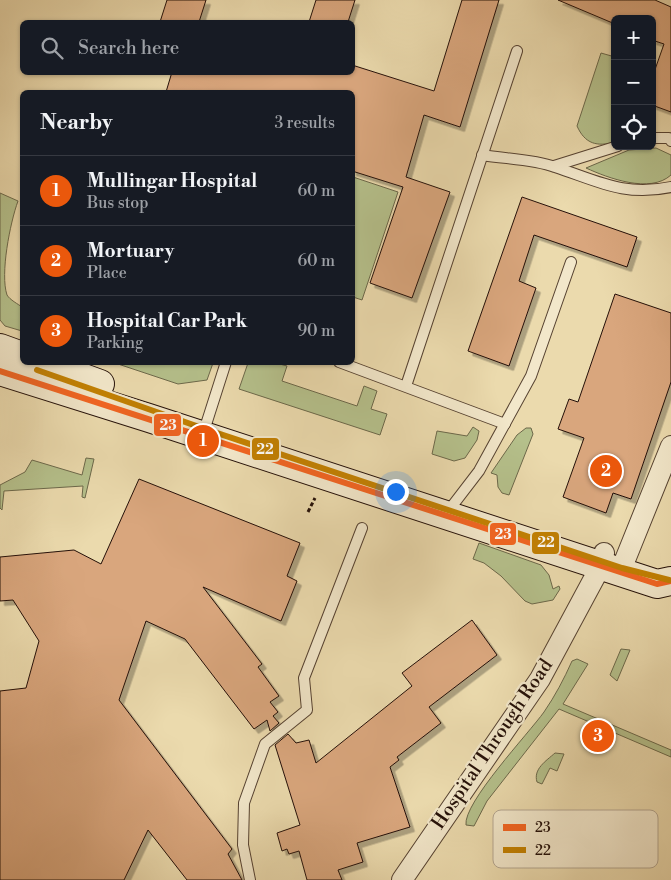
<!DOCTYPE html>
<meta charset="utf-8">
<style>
:root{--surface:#171b24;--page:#242831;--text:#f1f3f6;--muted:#9ea1a6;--line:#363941;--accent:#ea580c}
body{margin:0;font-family:"Libre Bodoni",serif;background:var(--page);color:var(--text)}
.controls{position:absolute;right:15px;top:15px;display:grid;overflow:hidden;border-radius:8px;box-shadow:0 1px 4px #0004}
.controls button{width:45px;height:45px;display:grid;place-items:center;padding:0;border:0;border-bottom:1px solid var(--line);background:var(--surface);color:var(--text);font:25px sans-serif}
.you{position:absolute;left:395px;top:491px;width:18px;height:18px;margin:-12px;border:4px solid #fff;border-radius:50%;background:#1a73e8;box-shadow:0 0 0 8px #1a73e833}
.badge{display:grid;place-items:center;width:32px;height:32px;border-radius:50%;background:var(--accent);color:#fff;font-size:16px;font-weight:700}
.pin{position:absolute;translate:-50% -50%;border:2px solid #fff;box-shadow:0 1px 5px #0006}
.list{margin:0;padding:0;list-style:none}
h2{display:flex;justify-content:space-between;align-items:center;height:65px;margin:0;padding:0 20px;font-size:21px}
h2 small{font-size:16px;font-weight:400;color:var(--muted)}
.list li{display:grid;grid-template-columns:32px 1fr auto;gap:15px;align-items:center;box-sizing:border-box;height:70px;padding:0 20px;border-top:1px solid var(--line)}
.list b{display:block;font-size:19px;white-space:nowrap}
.list p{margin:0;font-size:16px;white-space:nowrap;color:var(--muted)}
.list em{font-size:16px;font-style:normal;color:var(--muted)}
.icon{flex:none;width:28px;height:28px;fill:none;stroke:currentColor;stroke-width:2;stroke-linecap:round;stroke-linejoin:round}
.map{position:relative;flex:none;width:671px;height:880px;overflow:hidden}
.search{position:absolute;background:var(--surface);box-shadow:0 1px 4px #0004;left:20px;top:20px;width:335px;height:55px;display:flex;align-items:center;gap:12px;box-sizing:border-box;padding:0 18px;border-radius:8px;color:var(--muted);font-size:19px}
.panel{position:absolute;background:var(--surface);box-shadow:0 1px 4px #0004;left:20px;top:90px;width:335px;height:275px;border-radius:8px}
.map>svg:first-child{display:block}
</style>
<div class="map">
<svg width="671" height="880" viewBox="0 0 671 880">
<defs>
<filter id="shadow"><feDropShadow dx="4.5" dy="4.5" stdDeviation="0" flood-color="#0004"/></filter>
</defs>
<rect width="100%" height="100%" fill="#ebdaad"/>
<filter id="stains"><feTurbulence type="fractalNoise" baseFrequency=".004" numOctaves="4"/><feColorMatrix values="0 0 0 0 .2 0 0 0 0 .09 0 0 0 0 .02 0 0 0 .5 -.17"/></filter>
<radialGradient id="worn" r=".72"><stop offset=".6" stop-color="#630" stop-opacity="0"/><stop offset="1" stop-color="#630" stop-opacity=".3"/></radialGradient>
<g fill="#b5c08b" stroke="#6c684a">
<path d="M601,53L615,57V142C597,147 585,144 577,126Z"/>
<path d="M656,148L671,155V175C650,194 608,178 586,168L629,150Z"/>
<path d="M353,177L398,192L362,300L353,297Z"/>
<path d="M0,193L18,201C10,223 0,274 7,295C10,300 18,304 22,307V331L5,326L0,320Z"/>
<path d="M115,363H114H213L207,380L178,384Z"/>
<path d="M248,363H276L287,366L282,381L357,406L364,386L377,391L371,409L387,414L380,435L239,389Z"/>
<path d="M473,427L479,431L477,440L465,458L454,461L432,454L437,431L467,436Z"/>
<path d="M526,428H531L533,434L509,495L502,493L498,487L497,475L491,473L517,435Z"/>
<path d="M86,458L94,459L85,498L82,497L83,486L4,491L2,510L0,508V485L25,472L32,460L82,475Z"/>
<path d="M479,543L541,565L549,575L553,589L559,586L560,589L553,600L532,604L525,601L501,576L484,563L473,559Z"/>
<path d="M621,649L630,650L617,681L610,675Z"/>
<path d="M577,659L588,664L563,704L671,750V757L559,709L487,801L474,826L466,825C463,803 529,733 544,712C555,696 564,679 572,661Z"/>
<path d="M555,753L564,754L557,771L550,768L542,784L537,782C533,769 546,761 555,753Z"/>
</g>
<g fill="#d9a67d" stroke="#241008" filter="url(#shadow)">
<path d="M167,0H206L199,22H160Z"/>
<path d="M316,0H355L348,22H309Z"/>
<path d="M462,0H499L460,127L424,115L406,177L450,192L412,298L370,283L403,187L352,171V92H166L172,72H352V65L434,91Z"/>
<path d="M558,0H655L671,7V112L652,105V78L664,44L652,40V19H615V24Z"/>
<path d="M522,197L637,237L627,267L534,235L519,281L536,288L509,366L468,351Z"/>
<path d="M615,294L671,313V382L631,499L613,493L606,513L563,497L584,438L558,429L569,399L578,402Z"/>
<path d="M139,479L300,543L287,576L297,581L281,621L203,587L262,664L258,667L279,696L270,702L278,712L273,716L279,723L270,731L267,720L254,729L185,639L146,621L119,700L232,849L228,854L242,880H187L148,830L124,880H0V691L26,688L39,641L13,600L0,601V557L74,550L101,564Z"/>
<path d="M472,620L497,655L429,707L441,723L397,757L399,760L390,767L410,827L357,843L363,862L338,870L342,880H307L299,851L289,854L287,849L282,851L277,833L300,825L275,745L288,734L296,743L309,740L316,763L412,686L402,673Z"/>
</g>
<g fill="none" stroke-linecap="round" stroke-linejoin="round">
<defs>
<g id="service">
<path d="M652,138H669L671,141"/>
<path d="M482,155C506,159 533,159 555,167C598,181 624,197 671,187"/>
<path d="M554,166L618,146"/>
<path d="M339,362L505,424"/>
<path d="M406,386L517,51"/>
<path d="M203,434L226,362"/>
<path d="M446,514L479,471L531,376L571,262"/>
<path d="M250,880L243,845L244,803L265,744L307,710L304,678L362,528"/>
</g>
<g id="minor">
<path d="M625,560L671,446"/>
<path d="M402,880L540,679L597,573L604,553"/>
</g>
<g id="secondary">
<path d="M0,348L22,356"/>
<path d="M40,362L100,384"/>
<path d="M0,371L149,418L657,584L671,581"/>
</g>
</defs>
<use href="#service" stroke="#564231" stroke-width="12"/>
<use href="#minor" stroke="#564231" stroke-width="22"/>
<use href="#secondary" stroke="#241008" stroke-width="30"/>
<path stroke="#241008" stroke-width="3" stroke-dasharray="4 2.5" stroke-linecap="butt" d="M308,512L315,498"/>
<use href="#service" stroke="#f2e7ca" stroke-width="10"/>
<use href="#minor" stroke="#f2e7ca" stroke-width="20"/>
<use href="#secondary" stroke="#f2e7ca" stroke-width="28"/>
<defs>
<path id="bus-1" d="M0,371L657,584L671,581"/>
<path id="bus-2" d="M37,370L205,429L622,568L669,580"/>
</defs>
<use href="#bus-1" stroke="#f2e7ca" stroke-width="10"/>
<use href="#bus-2" stroke="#f2e7ca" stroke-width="10"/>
<use href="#bus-1" stroke="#f26522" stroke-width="6"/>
<use href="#bus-2" stroke="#c28002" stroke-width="6"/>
</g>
<g text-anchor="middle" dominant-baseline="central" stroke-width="4.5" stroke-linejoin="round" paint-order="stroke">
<g font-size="19" fill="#241008" stroke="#f2e7ca">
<text transform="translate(492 744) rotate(-56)">Hospital Through Road</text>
</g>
</g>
<rect x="493" y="810" width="165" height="58" rx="8" fill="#f2e7ca" stroke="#b4a690" stroke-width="1"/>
<rect x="503" y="824" width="23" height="7" fill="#f26522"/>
<rect x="503" y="847" width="23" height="6" fill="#c28002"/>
<g font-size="14" fill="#241008">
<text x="535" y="832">23</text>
<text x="535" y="855">22</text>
</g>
<g stroke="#f2e7ca" stroke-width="2">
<rect x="153" y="413" width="29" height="24" rx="5" fill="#f26522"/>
<rect x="251" y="437" width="29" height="24" rx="5" fill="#c28002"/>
<rect x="489" y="522" width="28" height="24" rx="5" fill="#f26522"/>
<rect x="531" y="531" width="29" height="24" rx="5" fill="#c28002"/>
</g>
<g font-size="14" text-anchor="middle" font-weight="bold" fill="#fff">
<text x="168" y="430">23</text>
<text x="265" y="454">22</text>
<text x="503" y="539">23</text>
<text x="546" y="547">22</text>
</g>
<rect width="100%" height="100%" filter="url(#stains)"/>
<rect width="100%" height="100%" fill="url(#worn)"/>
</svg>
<div class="controls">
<button>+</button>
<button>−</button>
<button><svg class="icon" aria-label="locate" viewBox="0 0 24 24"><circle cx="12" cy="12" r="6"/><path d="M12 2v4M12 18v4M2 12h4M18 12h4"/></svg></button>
</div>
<div class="you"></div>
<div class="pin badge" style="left:203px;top:441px">1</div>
<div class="pin badge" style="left:606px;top:471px">2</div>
<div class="pin badge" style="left:598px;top:736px">3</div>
<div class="search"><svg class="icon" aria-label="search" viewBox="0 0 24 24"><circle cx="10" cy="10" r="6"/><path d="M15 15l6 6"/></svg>Search here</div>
<section class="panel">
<h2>Nearby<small>3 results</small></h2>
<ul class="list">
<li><span class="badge">1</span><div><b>Mullingar Hospital</b><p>Bus stop</p></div><em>60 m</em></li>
<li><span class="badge">2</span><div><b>Mortuary</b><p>Place</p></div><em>60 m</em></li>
<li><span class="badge">3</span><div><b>Hospital Car Park</b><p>Parking</p></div><em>90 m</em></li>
</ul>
</section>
</div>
